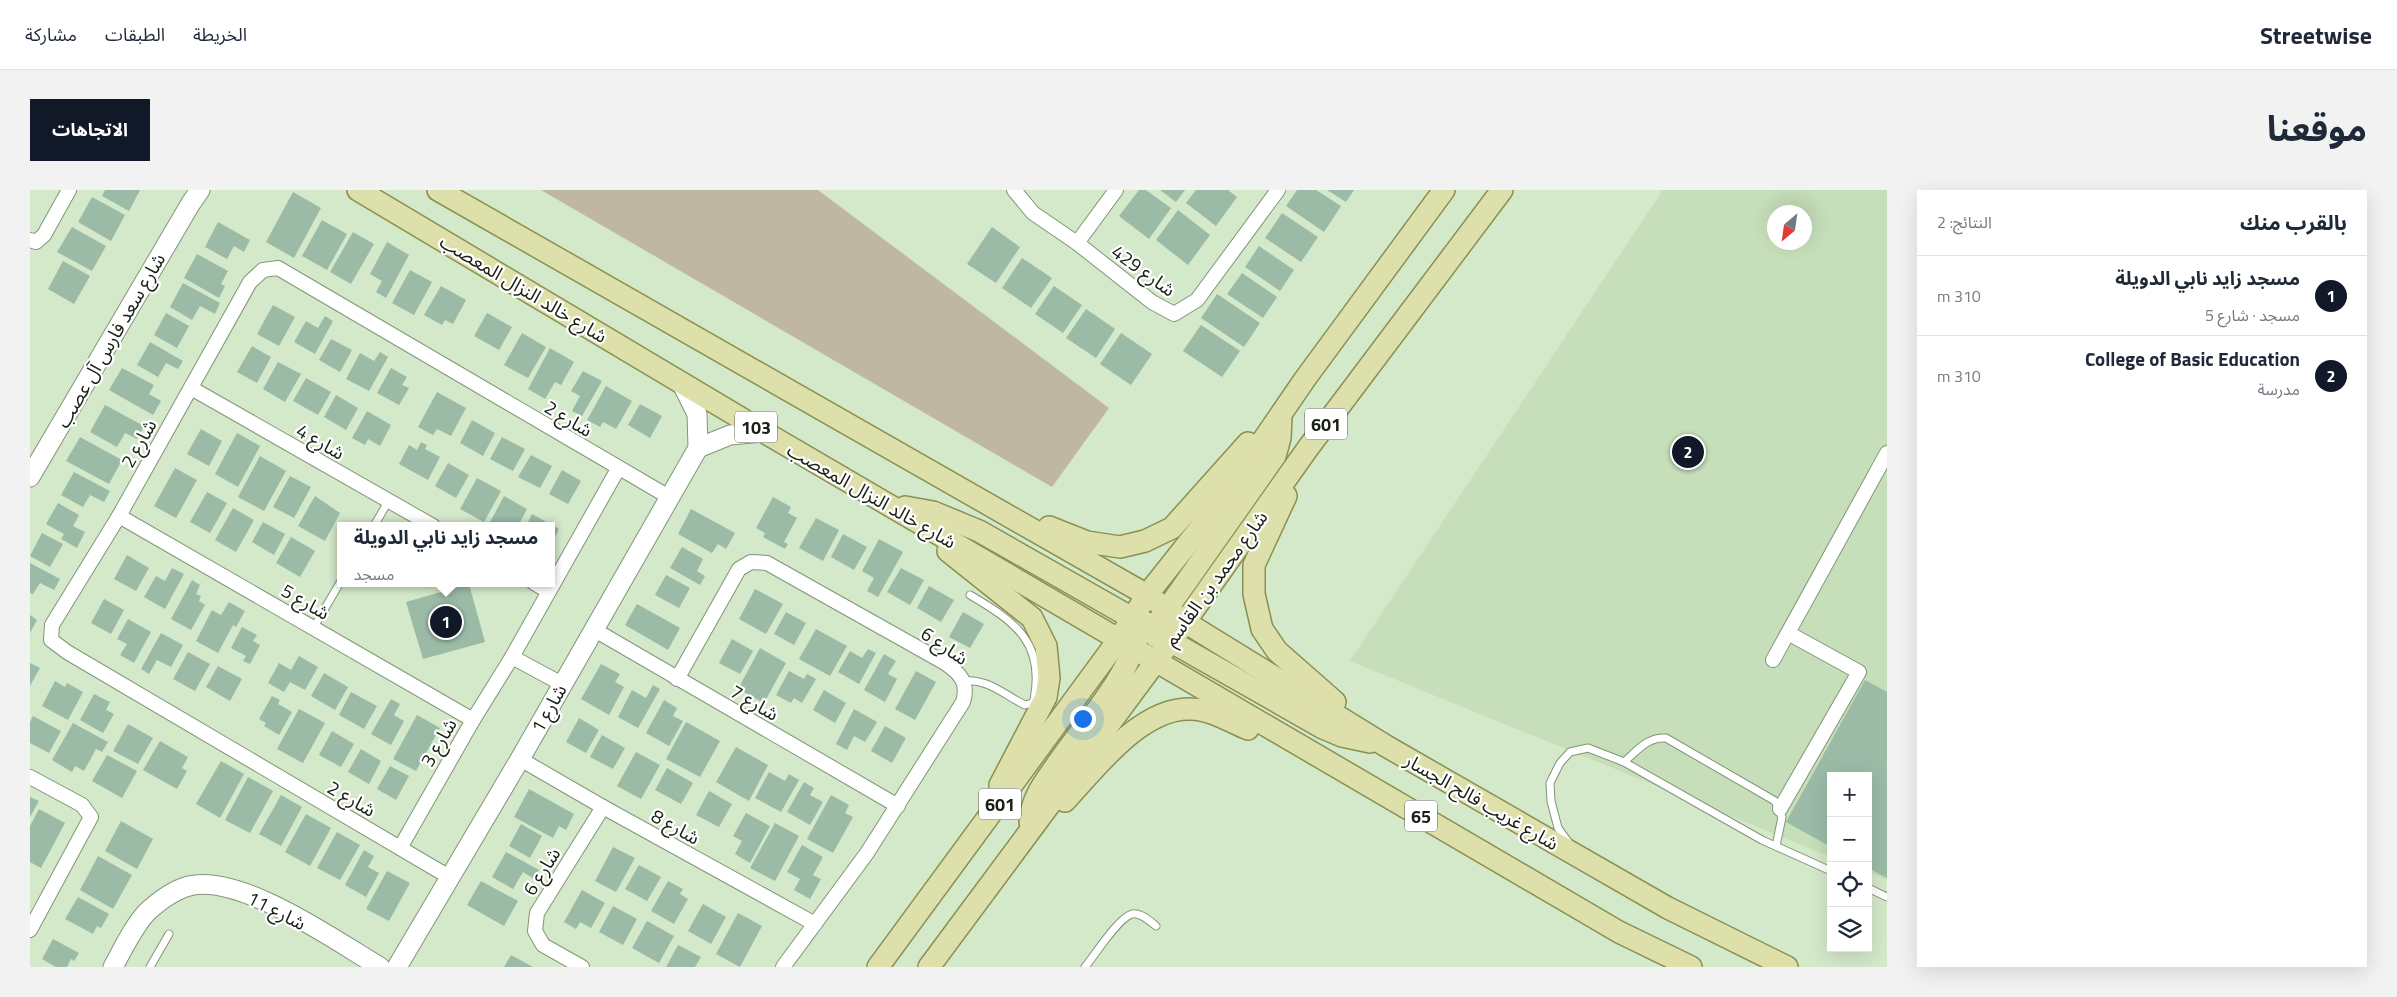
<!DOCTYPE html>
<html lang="ar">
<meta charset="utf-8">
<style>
:root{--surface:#fff;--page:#f2f2f3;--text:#1f2937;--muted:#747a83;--line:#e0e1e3;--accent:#111827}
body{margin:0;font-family:"Titillium Web","Noto Sans Arabic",sans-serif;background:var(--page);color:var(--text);direction:rtl}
.controls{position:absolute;right:15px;bottom:15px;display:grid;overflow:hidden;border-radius:0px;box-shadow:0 5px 20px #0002}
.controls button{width:45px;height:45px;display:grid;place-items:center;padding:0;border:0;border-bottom:1px solid var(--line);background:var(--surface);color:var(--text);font:25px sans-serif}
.compass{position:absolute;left:1737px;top:15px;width:45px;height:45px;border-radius:50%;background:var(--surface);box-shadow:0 5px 20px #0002;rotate:209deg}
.you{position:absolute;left:1052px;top:528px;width:18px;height:18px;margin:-12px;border:4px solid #fff;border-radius:50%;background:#1a73e8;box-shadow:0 0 0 8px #1a73e833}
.badge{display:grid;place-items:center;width:32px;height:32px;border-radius:50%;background:var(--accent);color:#fff;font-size:16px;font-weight:700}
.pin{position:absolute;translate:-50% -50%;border:2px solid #fff;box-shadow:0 1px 5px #0006}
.popup{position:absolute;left:307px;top:332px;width:218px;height:65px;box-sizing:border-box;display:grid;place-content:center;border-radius:0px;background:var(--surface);filter:drop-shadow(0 1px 4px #0005);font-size:16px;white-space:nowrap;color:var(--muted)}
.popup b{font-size:19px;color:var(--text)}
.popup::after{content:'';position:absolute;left:50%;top:100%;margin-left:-10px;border:10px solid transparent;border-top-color:var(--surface)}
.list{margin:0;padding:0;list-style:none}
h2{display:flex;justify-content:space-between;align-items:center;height:65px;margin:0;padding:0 20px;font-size:21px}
h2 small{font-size:16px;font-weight:400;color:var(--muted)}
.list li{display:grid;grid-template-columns:32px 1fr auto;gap:15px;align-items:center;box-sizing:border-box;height:80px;padding:0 20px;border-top:1px solid var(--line)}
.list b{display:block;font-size:19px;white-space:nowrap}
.list p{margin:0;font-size:16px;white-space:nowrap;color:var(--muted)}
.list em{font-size:16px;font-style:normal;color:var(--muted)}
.icon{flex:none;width:28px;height:28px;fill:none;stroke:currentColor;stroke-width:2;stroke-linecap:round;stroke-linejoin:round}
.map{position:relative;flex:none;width:1857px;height:777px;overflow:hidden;direction:ltr;border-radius:0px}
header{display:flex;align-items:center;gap:30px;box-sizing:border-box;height:70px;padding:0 25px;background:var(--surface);border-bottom:1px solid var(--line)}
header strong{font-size:24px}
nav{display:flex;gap:28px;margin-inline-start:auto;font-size:18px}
.intro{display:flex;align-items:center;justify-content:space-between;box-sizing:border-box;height:120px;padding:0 30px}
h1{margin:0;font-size:35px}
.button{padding:12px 22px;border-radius:0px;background:var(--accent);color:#fff;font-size:18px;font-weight:700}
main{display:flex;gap:30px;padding:0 30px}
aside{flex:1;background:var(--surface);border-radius:0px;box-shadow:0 5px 20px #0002}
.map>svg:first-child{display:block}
</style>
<header>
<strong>Streetwise</strong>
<nav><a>الخريطة</a><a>الطبقات</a><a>مشاركة</a></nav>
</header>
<div class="intro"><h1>موقعنا</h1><a class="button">الاتجاهات</a></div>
<main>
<aside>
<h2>بالقرب منك<small>النتائج: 2</small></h2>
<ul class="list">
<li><span class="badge">1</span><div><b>مسجد زايد نابي الدويلة</b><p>مسجد · شارع 5</p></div><em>310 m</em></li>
<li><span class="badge">2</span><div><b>College of Basic Education</b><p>مدرسة</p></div><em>310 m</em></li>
</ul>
</aside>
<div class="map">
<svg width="1857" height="777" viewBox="0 0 1857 777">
<rect width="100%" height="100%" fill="#d4e8ca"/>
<path fill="#c6deb9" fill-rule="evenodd" d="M1633,0H1857V690L1838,682V586H1801V667L1320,471ZM1744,22H1774V52H1744Z"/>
<path fill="#c0b7a2" d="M511,0H788L1079,218L1022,297Z"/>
<g fill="#9bbba7">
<path d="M75,0H110L99,21L72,6Z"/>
<path d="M1109,0H1116L1141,18L1119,49L1089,26Z"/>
<path d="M1130,0H1155L1146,12Z"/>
<path d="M1166,0H1198L1207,7L1186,36L1156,13Z"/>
<path d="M1267,0H1286L1311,16L1294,42L1256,16Z"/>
<path d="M1297,0H1324L1316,12Z"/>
<path d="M263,2L291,18L264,68L236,52Z"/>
<path d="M62,7L95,25L81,51L48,32Z"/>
<path d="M1148,20L1180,45L1158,75L1126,50Z"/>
<path d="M1252,23L1288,47L1271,72L1235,48Z"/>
<path d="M292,30L317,44L297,80L272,66Z"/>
<path d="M188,32L220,50L214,62L204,56L197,69L175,57Z"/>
<path d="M42,37L76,56L62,81L27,62Z"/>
<path d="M962,37L990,57L966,93L937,74Z"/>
<path d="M323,42L344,54L321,94L300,82Z"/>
<path d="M357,52L379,65L356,108L346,102L352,91L340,84Z"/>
<path d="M1229,56L1264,80L1250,101L1215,77Z"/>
<path d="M167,64L198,81L191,94L195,96L189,108L154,88Z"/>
<path d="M992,68L1022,88L1001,118L972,98Z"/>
<path d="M33,71L60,86L44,114L18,99Z"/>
<path d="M380,80L402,92L384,125L362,113Z"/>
<path d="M1212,83L1247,107L1233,128L1197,104Z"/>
<path d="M153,93L190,113L185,124L170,116L162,130L140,117Z"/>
<path d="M411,96L436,110L423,134L415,130L412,135L394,125Z"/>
<path d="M1024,96L1052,115L1033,143L1005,124Z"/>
<path d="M1187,104L1230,133L1214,157L1171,128Z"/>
<path d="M243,115L265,127L249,156L227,144Z"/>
<path d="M1056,119L1085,139L1066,168L1036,148Z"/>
<path d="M136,123L159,136L147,158L124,145Z"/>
<path d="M457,123L482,137L469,160L444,146Z"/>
<path d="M295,126L303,131L285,164L264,152L276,131L288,138Z"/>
<path d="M1171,135L1210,161L1192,187L1153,161Z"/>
<path d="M492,143L516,157L498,188L474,175Z"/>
<path d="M1091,143L1122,164L1101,195L1070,174Z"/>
<path d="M301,149L322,160L310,182L289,170Z"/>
<path d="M120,152L153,171L148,179L136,173L128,187L107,175Z"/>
<path d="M222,156L241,167L227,193L207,182Z"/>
<path d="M520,158L544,172L531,195L525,192L515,209L498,199Z"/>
<path d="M350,162L358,167L339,201L316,189L330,163L344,171Z"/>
<path d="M248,172L271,184L255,212L233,199Z"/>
<path d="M92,178L124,195L119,204L131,211L123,225L79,200Z"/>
<path d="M361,178L377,187L372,195L379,198L369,215L347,203Z"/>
<path d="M553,181L572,191L552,226L542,221L550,206L541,201Z"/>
<path d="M276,188L301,202L288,225L263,211Z"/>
<path d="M576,196L602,211L586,239L573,232L570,237L557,230Z"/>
<path d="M407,202L436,218L421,246L407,239L403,245L388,237Z"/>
<path d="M306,205L328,218L316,240L294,227Z"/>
<path d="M610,214L632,226L620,248L598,235Z"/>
<path d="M75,215L114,236L107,249L95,243L87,257L60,242Z"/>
<path d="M337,221L361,235L350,256L338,249L335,255L322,248Z"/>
<path d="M442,230L465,243L453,266L430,253Z"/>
<path d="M171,239L192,251L179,276L157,264Z"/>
<path d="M207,243L230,256L208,297L185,284Z"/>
<path d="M50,247L92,270L79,294L36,271Z"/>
<path d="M472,247L495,259L483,281L460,269Z"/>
<path d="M391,252L397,255L395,259L410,267L398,290L369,274L379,255L387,260Z"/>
<path d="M501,265L522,276L510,298L488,287Z"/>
<path d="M230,266L256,281L234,321L208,307Z"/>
<path d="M418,273L439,285L426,308L405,296Z"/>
<path d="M145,278L167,290L146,328L124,316Z"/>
<path d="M532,280L551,291L538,314L519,304Z"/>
<path d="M44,282L80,301L74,312L60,305L53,317L31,305Z"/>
<path d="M260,286L281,297L264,328L243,317Z"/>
<path d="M447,288L471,301L454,332L430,319Z"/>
<path d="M177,302L197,313L180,343L160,332Z"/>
<path d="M285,306L310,323L295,351L268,336Z"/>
<path d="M474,306L497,319L488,336H479L473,333L472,336H458Z"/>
<path d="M743,307L761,317L758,323L767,328L754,352L758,354L755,359L733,347L735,343L726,338Z"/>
<path d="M28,313L49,325L43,336L55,342L47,358L31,349L34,344L16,334Z"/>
<path d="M203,318L224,330L206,362L185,350Z"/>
<path d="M661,319L705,343L696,359L688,354L682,363L648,344Z"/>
<path d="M502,324L529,339L521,354V336H496Z"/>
<path d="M786,328L809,340L793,371L769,358Z"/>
<path d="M233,332L255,344L244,365L222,352Z"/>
<path d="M12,343L33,354L20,377L0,366Z"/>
<path d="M813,344L837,357L824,380L801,367Z"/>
<path d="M261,347L285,361L270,387L246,373Z"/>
<path d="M849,349L873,362L848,407L837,401L844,388L832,381Z"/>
<path d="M652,357L673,369L667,381L675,386L670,395L640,378Z"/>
<path d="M97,365L119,378L106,401L84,389Z"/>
<path d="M0,373L30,389L24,400L10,393L3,404L0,403Z"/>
<path d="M142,378L154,384L135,419L114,407L126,386L135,391Z"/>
<path d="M871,378L894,390L880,415L857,402Z"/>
<path d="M636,385L660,398L649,418L625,405Z"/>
<path d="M162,390L170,395L166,404L171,406L169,411L175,415L161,440L141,429Z"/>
<path d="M439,394L455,452L393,469L376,412Z"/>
<path d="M899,396L924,410L911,432L887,418Z"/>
<path d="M725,399L753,414L736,444L709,429Z"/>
<path d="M74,409L94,420L81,444L61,433Z"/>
<path d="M199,412L215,421L206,437L203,435L188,463L166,451L182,420L191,425Z"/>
<path d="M607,414L650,438L638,460L595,435Z"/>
<path d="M756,422L776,433L764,455L744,444Z"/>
<path d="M933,422L954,434L940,458L919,447Z"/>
<path d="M0,425L7,430L0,443Z"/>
<path d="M98,429L121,442L104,473L90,465L97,454L87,449Z"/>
<path d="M212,437L227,445L223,451L230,455L220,474L213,471L216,466L201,458Z"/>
<path d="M786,439L817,456L800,486L769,469Z"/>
<path d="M131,443L153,455L141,477L127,470L119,484L111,479Z"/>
<path d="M702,449L723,461L710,484L689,473Z"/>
<path d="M730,458L756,473L734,513L708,499Z"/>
<path d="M838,459L846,463L829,494L808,482L820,461L832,468Z"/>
<path d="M158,462L180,474L165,501L143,489Z"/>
<path d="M854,464L866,471L858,484L867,489L855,512L834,500Z"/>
<path d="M269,466L288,477L275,500L260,492L254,502L238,493L249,473L261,480Z"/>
<path d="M0,473L10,478L0,496Z"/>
<path d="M571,474L590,484L585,492L594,497L579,525L551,509Z"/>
<path d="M188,476L212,489L200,511L176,497Z"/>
<path d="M759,481L774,489L777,484L786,489L772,513L764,508L761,513L746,505Z"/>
<path d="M886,481L906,492L885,530L865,519Z"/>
<path d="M294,483L318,497L305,520L281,506Z"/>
<path d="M1835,490L1857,502V688L1838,678V586H1801V657L1756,632Z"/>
<path d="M25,491L35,497L37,493L53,502L38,530L12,516Z"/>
<path d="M623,495L630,499L608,538L588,527L602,500L616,508Z"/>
<path d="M794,500L816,513L805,533L783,520Z"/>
<path d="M321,502L347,516L334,539L309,525Z"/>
<path d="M64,504L80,512L76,520L84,524L73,543L50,530Z"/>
<path d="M242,506L250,510L248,514L262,522L249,545L234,536L236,533L229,529Z"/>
<path d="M361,509L370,514L364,525L374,531L361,555L341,544Z"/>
<path d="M634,510L647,518L643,526L653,531L639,556L616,543Z"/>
<path d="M269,519L295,533L273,573L247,559Z"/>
<path d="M824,519L847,532L835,552L824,546L817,560L806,554Z"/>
<path d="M387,525L410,538L386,581L363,569Z"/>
<path d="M3,526L31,541L19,563L0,553V532Z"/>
<path d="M549,528L569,540L556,563L536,552Z"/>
<path d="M656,532L690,551L670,587L636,569Z"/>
<path d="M43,533L78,552L72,562L66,559L54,581L45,576L42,582L22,570Z"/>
<path d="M98,534L123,548L108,574L83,561Z"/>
<path d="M855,536L876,548L862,573L841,561Z"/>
<path d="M302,541L324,554L311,577L289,565Z"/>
<path d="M572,545L595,558L583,579L560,567Z"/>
<path d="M130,551L158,567L152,578L157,581L147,599L113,580Z"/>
<path d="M706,557L738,575L719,611L686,592Z"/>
<path d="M331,559L351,571L339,594L318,582Z"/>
<path d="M606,562L630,575L611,609L587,596Z"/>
<path d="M77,565L107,581L92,608L62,591Z"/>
<path d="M191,571L214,584L190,628L166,614Z"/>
<path d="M360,576L379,586L366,610L347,599Z"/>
<path d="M637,578L663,593L651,614L625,600Z"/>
<path d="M739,582L755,591L759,584L769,590L751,622L725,608Z"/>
<path d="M218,587L243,601L220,643L195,630Z"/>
<path d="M774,592L784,598L780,605L793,612L780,635L757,622Z"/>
<path d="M499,599L544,624L536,640L529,636L523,648L484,627Z"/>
<path d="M679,601L702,614L689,637L666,625Z"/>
<path d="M251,605L272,617L251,656L229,644Z"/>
<path d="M801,605L819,615L815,623L823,627L803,663L777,649Z"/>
<path d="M0,607L9,611L0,627Z"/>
<path d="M9,619L35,633L11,678L0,672V636Z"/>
<path d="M716,623L740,636L720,673L705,664L712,651L703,646Z"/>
<path d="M276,624L301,638L280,676L255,662Z"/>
<path d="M91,631L123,649L107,679L75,661Z"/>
<path d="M745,633L769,646L745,691L720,678Z"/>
<path d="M491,634L512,646L500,668L479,656Z"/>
<path d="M307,642L330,655L310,690L287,678Z"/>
<path d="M772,655L793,667L783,685L791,689L780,709L764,700L770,689L757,682Z"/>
<path d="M583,657L605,668L586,702L565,691Z"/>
<path d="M334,660L344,666L338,677L349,683L336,707L315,695Z"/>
<path d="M476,662L509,680L504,689L493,682L483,699L462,687Z"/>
<path d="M68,666L102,685L83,719L50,700Z"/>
<path d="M609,675L631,687L617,711L595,699Z"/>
<path d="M357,681L380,693L359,731L336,719Z"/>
<path d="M451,691L488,711L474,736L437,715Z"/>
<path d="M638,691L653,699L650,704L658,709L644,734L621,721Z"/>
<path d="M552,700L575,713L561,738L550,732L546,739L534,732Z"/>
<path d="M48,707L79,724L71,738L67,736L63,744L35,729Z"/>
<path d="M673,714L696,727L681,754L658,741Z"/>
<path d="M583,716L607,729L593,755L569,742Z"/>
<path d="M708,723L732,736L710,777L686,764Z"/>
<path d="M617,731L644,746L629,773L602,758Z"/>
<path d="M23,749L49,763L44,771L41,769L37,777H26L12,769Z"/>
<path d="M648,755L671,767L665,777H636Z"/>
<path d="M481,765L503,777H474Z"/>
</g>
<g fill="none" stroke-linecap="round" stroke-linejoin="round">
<defs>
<g id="lane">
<path d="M344,336L359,310"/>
<path d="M284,437L311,391"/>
<path d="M933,491C958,488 974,505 995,515L1002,513L1004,510C1015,453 986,432 940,405"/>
<path d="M1594,572C1608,560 1617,547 1636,548L1745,611L1752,627L1746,656"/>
<path d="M1539,653L1528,638L1521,611L1520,593L1530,573L1540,562L1558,558L1594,572L1732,650L1801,681"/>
<path d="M1838,698L1857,707"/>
<path d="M120,777L139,744"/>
<path d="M1055,777C1065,765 1088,728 1102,724C1110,722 1120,731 1126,736"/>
</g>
<g id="street">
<path d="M984,0L1003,23L1047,53L1122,112L1144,124L1167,110L1248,0"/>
<path d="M0,50L6,52L14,45L39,0"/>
<path d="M1047,53L1086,0"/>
<path d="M161,198L403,336"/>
<path d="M89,326L443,530"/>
<path d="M504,393L518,401"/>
<path d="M563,439L868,616"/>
<path d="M482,467L532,494"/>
<path d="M1743,470L1857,263"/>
<path d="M647,489L709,379L721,372L737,373L915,473C930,483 939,493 933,512L837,663L753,777"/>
<path d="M490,569L573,617L785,734"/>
<path d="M0,587L52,615L61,627L0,740"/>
<path d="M1750,619L1829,482L1758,443"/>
<path d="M370,658L443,530L482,467L588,279"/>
<path d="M421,688L37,462L21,450L22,435L89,326L220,92L233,80L248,78L639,307"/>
<path d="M552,777L513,755L505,741L507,723L573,617"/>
</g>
<g id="secondary">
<path d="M668,258L700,245L734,242"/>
<path d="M0,287L161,13L170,0"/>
<path d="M83,777C93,759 103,737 117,722C129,711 144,700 159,696C210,683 306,751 350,777"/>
<path d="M367,777L490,569L668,258L667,224L651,192"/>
</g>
<g id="primary">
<path d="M328,0L734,242L1589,742L1661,777"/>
<path d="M408,0L1117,405L1155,432L1356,556L1638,718L1757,777"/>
<path d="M1256,306L1224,375V404L1232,439L1247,461L1305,512"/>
<path d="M875,317L903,322L949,341L1102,428L1132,438L1143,437L1155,432"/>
<path d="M1019,337L1057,352L1090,357L1115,351L1142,338L1218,253"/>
<path d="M918,361L1002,428L1016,456L1019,488L1016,507L970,595"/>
<path d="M1128,432L1245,266L1250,248L1251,225"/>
<path d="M1126,447L1140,451L1293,538L1312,546L1340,552"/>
<path d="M1035,611C1066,578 1111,517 1161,519C1180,519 1201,532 1218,539"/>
<path d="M1000,632C1001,607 1017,589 1030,570C1055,534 1097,488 1108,446"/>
<path d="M848,777L1089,449L1117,405L1190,313L1275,189L1414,0"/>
<path d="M899,777L1155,432L1278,258L1472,0"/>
</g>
</defs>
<use href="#lane" stroke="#829478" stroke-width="9"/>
<use href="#street" stroke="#829478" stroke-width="16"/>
<use href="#secondary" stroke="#829478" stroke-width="21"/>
<use href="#primary" stroke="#899051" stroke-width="24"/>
<use href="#lane" stroke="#fff" stroke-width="7"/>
<use href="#street" stroke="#fff" stroke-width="14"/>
<use href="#secondary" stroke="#fff" stroke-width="19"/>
<use href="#primary" stroke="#dde0aa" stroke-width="21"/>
</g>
<g text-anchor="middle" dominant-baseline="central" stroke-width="4.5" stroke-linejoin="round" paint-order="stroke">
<g fill="#fff" stroke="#5e635b" stroke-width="1">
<rect x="1275" y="218.5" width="42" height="31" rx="4"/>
<rect x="705" y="221.5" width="42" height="31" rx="4"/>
<rect x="949" y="598.5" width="42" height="31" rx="4"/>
<rect x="1375" y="610.5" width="32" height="31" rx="4"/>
</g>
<g font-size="18" font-weight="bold" fill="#192015">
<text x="1296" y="234">601</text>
<text x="726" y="237">103</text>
<text x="970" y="614">601</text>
<text x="1391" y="626">65</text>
</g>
<g font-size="19" fill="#192015" stroke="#fff">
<text transform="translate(1114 80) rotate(36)">شارع 429</text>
<text transform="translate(494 98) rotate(31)">شارع خالد النزال المعصب</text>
<text transform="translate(80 150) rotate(-60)">شارع سعد فارس آل عصب</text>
<text transform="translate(539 228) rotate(31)">شارع 2</text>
<text transform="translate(291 251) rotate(30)">شارع 4</text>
<text transform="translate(108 253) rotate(-61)">شارع 2</text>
<text transform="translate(842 305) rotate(30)">شارع خالد النزال المعصب</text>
<text transform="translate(1185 388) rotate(-54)">شارع محمد بن القاسم</text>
<text transform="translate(276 411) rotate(30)">شارع 5</text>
<text transform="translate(915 455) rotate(34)">شارع 6</text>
<text transform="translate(725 512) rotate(30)">شارع 7</text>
<text transform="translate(518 518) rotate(-61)">شارع 1</text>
<text transform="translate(408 552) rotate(-60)">شارع 3</text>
<text transform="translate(322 608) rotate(30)">شارع 2</text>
<text transform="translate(1452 611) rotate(30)">شارع غريب فالح الجسار</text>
<text transform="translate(646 636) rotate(29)">شارع 8</text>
<text transform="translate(511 681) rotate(-58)">شارع 6</text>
<text transform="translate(247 720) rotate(27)">شارع 11</text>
</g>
</g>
</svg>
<div class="controls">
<button>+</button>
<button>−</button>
<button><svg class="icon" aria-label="locate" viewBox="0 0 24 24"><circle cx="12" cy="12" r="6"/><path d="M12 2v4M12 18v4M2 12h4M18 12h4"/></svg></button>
<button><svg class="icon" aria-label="layers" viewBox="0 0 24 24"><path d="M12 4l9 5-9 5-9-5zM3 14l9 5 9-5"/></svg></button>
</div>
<svg class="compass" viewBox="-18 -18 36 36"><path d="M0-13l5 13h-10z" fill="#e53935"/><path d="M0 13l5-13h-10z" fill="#747a83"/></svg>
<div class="you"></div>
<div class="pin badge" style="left:416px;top:432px">1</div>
<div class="popup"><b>مسجد زايد نابي الدويلة</b>مسجد</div>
<div class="pin badge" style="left:1658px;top:262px">2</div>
</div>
</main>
